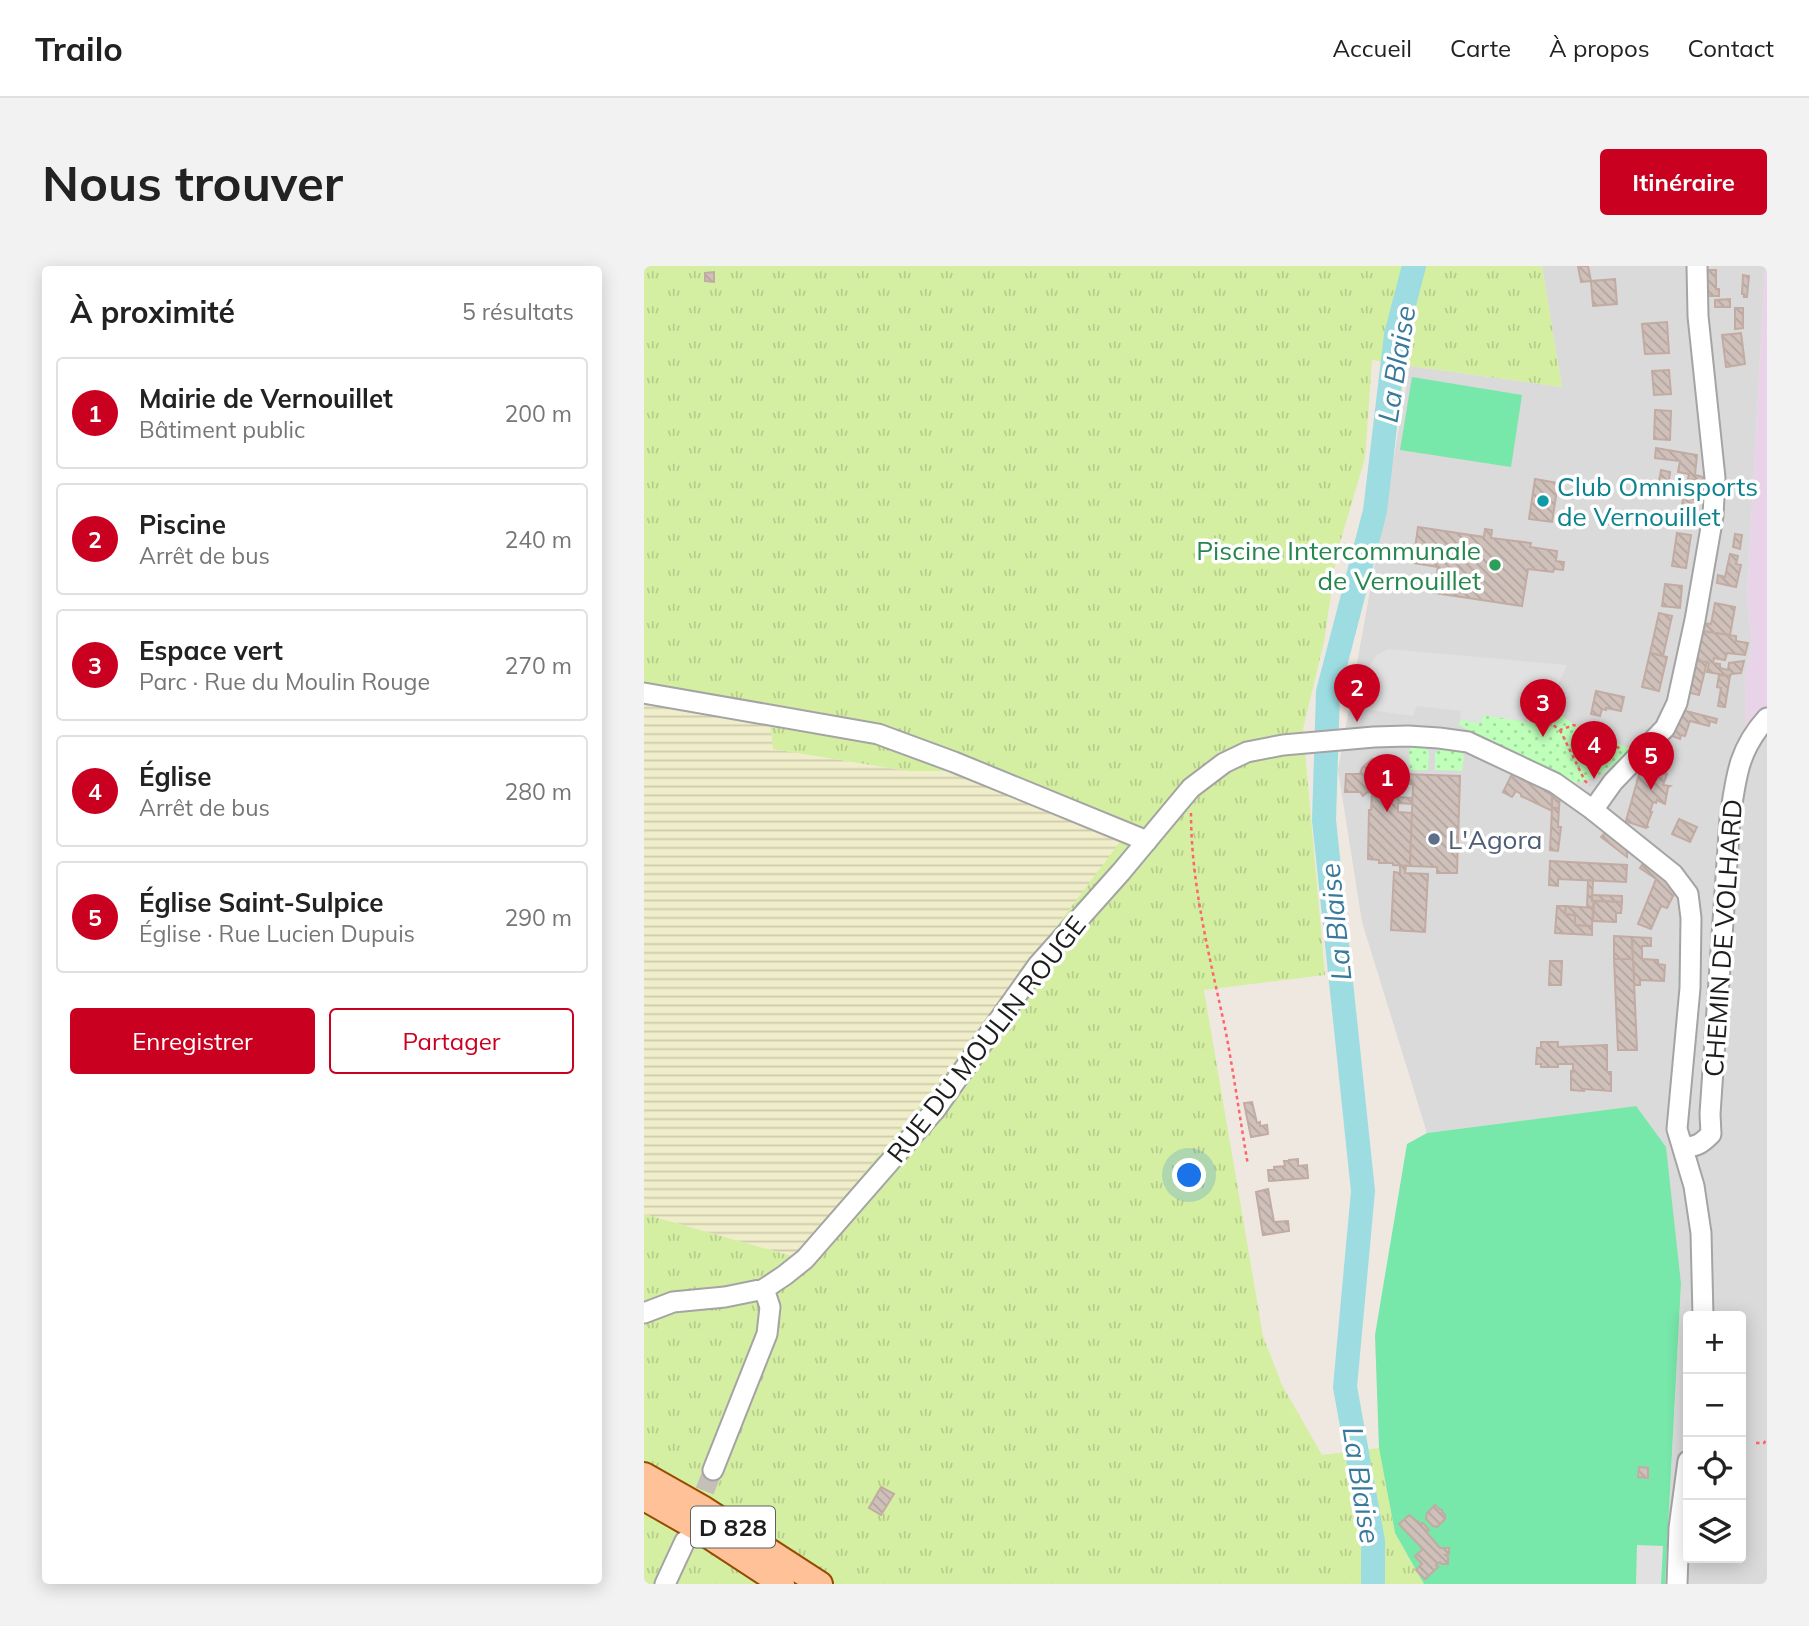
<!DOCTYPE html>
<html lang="fr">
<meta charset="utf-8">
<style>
:root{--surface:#fff;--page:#f2f2f2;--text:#222;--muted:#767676;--line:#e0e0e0;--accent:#ca0020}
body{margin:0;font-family:Mulish,sans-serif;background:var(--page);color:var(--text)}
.controls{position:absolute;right:21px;bottom:21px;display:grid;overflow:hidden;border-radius:7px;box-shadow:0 4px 18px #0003}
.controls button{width:63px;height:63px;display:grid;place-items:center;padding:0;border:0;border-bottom:2px solid var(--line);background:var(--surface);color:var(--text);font:35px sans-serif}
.you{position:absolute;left:546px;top:910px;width:24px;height:24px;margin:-18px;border:5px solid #fff;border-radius:50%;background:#1a73e8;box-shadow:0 0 0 10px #1a73e833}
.badge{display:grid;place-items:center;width:46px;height:46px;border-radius:50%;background:var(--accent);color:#fff;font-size:23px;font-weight:700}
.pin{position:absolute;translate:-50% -58px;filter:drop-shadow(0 2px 4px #0008)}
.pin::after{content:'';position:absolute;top:37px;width:24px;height:21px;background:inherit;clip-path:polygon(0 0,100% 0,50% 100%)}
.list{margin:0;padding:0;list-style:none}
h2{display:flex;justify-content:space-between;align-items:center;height:91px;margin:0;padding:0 28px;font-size:30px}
h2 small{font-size:23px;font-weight:400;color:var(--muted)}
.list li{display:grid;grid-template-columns:46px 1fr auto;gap:21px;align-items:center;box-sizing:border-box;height:112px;margin:0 14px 14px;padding:0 14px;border:2px solid var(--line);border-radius:7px}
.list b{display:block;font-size:26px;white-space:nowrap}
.list p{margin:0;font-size:23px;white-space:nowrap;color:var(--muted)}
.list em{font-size:23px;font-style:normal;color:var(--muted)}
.actions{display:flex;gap:14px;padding:21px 28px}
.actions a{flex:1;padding:16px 0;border:2px solid var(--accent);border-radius:7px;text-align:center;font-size:24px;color:var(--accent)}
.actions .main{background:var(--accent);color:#fff}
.icon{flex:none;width:38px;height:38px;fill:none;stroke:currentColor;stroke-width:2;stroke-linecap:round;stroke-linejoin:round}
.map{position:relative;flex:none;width:1123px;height:1318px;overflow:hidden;border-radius:7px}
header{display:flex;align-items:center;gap:42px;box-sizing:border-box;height:98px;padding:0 35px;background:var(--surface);border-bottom:2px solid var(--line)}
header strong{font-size:33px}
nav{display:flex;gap:38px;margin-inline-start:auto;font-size:24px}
.intro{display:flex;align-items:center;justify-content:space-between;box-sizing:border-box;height:168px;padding:0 42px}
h1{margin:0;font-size:49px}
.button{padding:18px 32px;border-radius:7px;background:var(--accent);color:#fff;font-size:24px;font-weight:700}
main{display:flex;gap:42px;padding:0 42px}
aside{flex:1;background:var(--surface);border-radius:7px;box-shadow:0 4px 18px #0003}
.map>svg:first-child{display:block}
</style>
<header>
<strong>Trailo</strong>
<nav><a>Accueil</a><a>Carte</a><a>À propos</a><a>Contact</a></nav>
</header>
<div class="intro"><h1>Nous trouver</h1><a class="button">Itinéraire</a></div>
<main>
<aside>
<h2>À proximité<small>5 résultats</small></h2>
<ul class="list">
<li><span class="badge">1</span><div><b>Mairie de Vernouillet</b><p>Bâtiment public</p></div><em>200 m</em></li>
<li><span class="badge">2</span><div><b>Piscine</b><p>Arrêt de bus</p></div><em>240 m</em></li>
<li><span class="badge">3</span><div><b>Espace vert</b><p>Parc · Rue du Moulin Rouge</p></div><em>270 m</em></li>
<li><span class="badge">4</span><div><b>Église</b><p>Arrêt de bus</p></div><em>280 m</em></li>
<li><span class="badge">5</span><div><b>Église Saint-Sulpice</b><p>Église · Rue Lucien Dupuis</p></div><em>290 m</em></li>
</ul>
<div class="actions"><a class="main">Enregistrer</a><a>Partager</a></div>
</aside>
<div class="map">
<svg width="1123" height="1318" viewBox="0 0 1123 1318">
<defs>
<pattern id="farmland-rules" width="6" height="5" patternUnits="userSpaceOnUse" patternTransform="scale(1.75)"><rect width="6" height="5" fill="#f0edca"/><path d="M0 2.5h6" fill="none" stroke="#cdcbad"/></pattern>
<pattern id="grass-tufts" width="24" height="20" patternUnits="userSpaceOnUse" patternTransform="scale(1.75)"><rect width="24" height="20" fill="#d4efa2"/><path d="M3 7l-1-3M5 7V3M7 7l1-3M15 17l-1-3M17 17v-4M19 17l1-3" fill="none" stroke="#b6cc8b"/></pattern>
<pattern id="park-dots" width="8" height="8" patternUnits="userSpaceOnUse" patternTransform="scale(1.75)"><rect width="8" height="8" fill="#beffb9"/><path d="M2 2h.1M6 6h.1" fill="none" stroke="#a3da9f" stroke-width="1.8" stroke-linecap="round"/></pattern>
<pattern id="building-back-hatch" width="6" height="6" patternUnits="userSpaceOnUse" patternTransform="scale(1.75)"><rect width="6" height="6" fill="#cfc0ba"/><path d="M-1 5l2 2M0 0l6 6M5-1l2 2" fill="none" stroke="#b1a59f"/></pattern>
</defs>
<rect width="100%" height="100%" fill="#efe8e1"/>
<path fill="#dbdada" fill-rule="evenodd" d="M898,0H1121L1103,332L1108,376L1101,412L1102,461L1123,438V1318H1021L1037,1018L992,840L783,867L718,656L694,504L766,100L918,121ZM1044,1050H1097V1292H1044Z"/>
<path fill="#e9d3e8" d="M1121,0H1123V438L1102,462L1101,412L1108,376L1103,332Z"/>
<path fill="url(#farmland-rules)" d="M0,438L126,457L129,483L264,505H306L477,576L303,806L151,991L0,948Z"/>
<path fill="url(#grass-tufts)" d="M0,0H898L918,121L766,100L728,94L721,192L693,287L680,376L659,463L681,709L560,724L619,1070L638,1119L678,1189L735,1182L751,1267L780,1318H0V948L151,991L303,806L476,576L306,505H264L129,483L126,457L0,438Z"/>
<g fill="url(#park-dots)">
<path d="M905,439L930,459L987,483C969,500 957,512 931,517L815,459L816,454L837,457L839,449L891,457Z"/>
<path d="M768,481L782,482L785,486L784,504H766L765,484Z"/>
<path d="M796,483H816L820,489L818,505L791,504V487Z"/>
</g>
<g fill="#77e7aa">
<path d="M768,111L878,129L867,201L756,184Z"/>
<path d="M992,840L1022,881L1037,1018L1021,1318H780L751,1267L735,1182L731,1069L763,878L783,867Z"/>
</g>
<g fill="#e1e1e1">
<path d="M744,383L923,399L905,439L892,457L839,449L837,457L816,454L817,445L773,440L769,450L705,441L708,423L733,389Z"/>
<path d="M993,1279L1019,1280L1017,1318H992Z"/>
</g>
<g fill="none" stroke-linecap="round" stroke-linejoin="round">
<path stroke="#9ddde2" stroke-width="24" d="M729,1318V1275L701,1121L719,925L680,554L684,426L731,245L752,69L770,0"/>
</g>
<g fill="url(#building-back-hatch)" stroke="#c2aba2" stroke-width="2">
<path d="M934,0H944L947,15L937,16Z"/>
<path d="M1061,4H1072V23H1075V30H1062Z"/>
<path d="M70,6V16L61,15V7Z"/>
<path d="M1099,9L1105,10L1103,31H1100V28H1098Z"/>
<path d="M971,13L973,38L949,40L947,15Z"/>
<path d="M1086,33V41H1071V34Z"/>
<path d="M1091,42H1099V62L1091,63Z"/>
<path d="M1023,56L1025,87L1001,88L998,58Z"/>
<path d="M1097,67L1101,98L1082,101L1078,69Z"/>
<path d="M1025,104L1027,128L1010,129L1008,105Z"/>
<path d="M1011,144L1027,145L1026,174L1010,173Z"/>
<path d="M1012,182L1053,189L1051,209L1059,211L1058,221L1064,222L1063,228L1052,227L1051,214L1044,213L1045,208L1034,206L1036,195L1011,192Z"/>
<path d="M1017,204L1026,206L1024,222L1014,221Z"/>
<path d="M891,213L914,217L908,256L885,253Z"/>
<path d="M1014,221L1048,226L1047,233L1053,234L1051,252L1037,250L1039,232L1020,229L1021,226L1014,225Z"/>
<path d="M958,251L971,253L970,259L957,257Z"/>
<path d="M774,261L840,271L841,263L848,264L847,272L887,277L886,281L913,285L912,295L920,296L919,304L910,303L909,306L884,303L878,340L790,327L794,301L769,297Z"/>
<path d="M1033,267L1047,269L1042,302L1028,300Z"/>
<path d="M1091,268L1098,269L1096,283L1089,281Z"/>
<path d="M1086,288L1094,290L1092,298L1097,299L1092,321L1073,317L1074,309L1081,311Z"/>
<path d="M1021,318L1038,320L1036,342L1018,340Z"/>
<path d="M1071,337L1091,341L1086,369L1057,365L1059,357L1067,358Z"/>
<path d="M1015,347L1028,350L1019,390L1006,387Z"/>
<path d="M1057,365L1092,370V375L1104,377L1101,389L1083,387L1081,394L1070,392L1069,397L1076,398V402L1084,404L1085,397L1100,395L1097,407L1087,408L1086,410L1063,406L1065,397L1051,395Z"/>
<path d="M1006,387L1023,391L1015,425L998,421Z"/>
<path d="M1051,395L1063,396L1055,429L1043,426Z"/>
<path d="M1075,409L1086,410L1081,441L1074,440L1077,422L1073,421Z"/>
<path d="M952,425L980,431L977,445L962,442V444L958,443L956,450L947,448Z"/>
<path d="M1038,444L1073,453L1072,457L1066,455L1065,460L1046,455L1041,470L1037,469L1036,473L1028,470Z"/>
<path d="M1006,488L1017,492L1015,497L1018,498L1016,505L1023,508L1019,519L1026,520L1024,521L1021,538L1013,534L1012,537L1009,536L1006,546H1008L1003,559L1004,561L1002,562L984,556L982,557V555L998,498H1001Z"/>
<path d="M728,493H741L752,505V508H757L756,517L758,524L755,528V531L768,532V538L754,537V546L768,547L766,600L749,599V597H735V594L724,593L725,544H727L728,527L723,526L719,530L716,526H701L702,508H716L718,502Z"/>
<path d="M869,506L879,511L877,513L883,516L884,514L902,523L901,525L908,529V545L877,530V528L872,525L868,531L859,526Z"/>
<path d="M757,508L816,510L813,607H793V601L766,600L769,518L756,517Z"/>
<path d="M908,526L916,530L915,542H908Z"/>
<path d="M908,542H915L914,561H917L914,585L906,584Z"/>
<path d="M1035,553L1053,561L1046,576L1028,568Z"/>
<path d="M962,566L983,583V591L957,571Z"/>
<path d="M906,595L983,599L982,616L914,613V620L905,619Z"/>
<path d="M1000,596L1032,624L1023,642L1017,640L1007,663L994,658L1012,613L996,602Z"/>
<path d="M756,600H762L761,607L784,608L781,666L747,664L750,606L756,607Z"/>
<path d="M944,614L949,615L948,635H950L949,642L943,641Z"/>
<path d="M948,629L978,630V636L948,635Z"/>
<path d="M950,635L978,636L977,647H972V656L949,655Z"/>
<path d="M913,640H922L921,648L931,649V659L948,660V669L911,667Z"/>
<path d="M922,640L949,642L948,660L931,659V649L921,648Z"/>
<path d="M970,670L988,671L989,693H970Z"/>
<path d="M988,671L1007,672V680H998V693L1014,694V698L1021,699L1020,715L996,714V719H990Z"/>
<path d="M970,693H989L993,784H974Z"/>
<path d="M906,695H918L917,719H905Z"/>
<path d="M897,776H914V781L963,779V806H967V825L940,823V825L927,824V805L929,806V798H914V801H897V798H892L893,782H897Z"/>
<path d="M608,836L613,857L616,856V860L623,859L624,868L607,871L600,837Z"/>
<path d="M654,893V900L663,899L664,912L625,915L624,904H630V901L641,900L640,895H645V894Z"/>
<path d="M624,923L630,956L644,955L645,965L619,969L612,926Z"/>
<path d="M995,1201L1004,1202V1212L994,1211Z"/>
<path d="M237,1221L250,1228L237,1249L225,1242Z"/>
<path d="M791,1239L795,1243L798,1244V1246L801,1249V1253L793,1261L789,1260L782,1253L783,1247Z"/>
<path d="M765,1249L777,1258L779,1257L785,1264L782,1266L796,1282H805V1288L801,1289L804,1291V1298H798L796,1296L792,1299L794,1301L781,1313L772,1304L778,1298L771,1290L779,1283L755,1258Z"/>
</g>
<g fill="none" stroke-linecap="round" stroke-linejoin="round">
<path stroke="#c5bfba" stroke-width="19" stroke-dasharray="19 10" stroke-linecap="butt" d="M50,1252L69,1204"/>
<defs>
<g id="minor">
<path d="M0,427L234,468L310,496L503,575"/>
<path d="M949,544L969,516L1021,462L1033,437L1051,354L1069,250L1071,212L1054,50L1053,0"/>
<path d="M1039,880C1052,882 1058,877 1067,868L1066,848L1086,552C1092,511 1094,484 1123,452"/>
<path d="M0,1047L29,1036L81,1031L120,1023L141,1009L161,993L291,844L394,699L477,606L547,522L580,497L603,486L639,479L730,471L764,470L795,472L824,476L911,517L949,544L1029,608L1044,628L1047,652L1046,722L1033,863L1050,920L1057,967L1059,1050"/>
<path d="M69,1204L123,1068L126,1041L120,1023"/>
<path d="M21,1318L41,1275"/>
<path d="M1033,1318L1035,1262L1044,1195"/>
</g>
<g id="major">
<path d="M0,1209L60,1243L176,1318"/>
<path d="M0,1232L51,1261L138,1318"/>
</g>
</defs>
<use href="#minor" stroke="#a4a4a4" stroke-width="23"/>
<use href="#major" stroke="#964c00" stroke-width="28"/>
<g stroke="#ff636b" stroke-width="2.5" stroke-dasharray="3.5 3.5" stroke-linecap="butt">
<path d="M885,448L897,450L916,464L930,459L977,483"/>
<path d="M916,464L941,515L946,519"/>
<path d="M547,547C547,619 566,692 581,762C590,808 596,854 604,899"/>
<path d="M1112,1177H1120L1123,1172"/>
</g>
<use href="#minor" stroke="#fff" stroke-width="19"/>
<use href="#major" stroke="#ffc197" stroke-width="24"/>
</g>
<circle fill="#0f9aa8" stroke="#fff" stroke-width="2.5" cx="899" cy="235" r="7"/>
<circle fill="#2e9e5b" stroke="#fff" stroke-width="2.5" cx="851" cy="299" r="7"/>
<circle fill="#5c6f8a" stroke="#fff" stroke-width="2.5" cx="790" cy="573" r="7"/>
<g text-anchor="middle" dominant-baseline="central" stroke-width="7" stroke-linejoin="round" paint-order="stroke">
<rect fill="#fff" stroke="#616161" stroke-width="2" x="47" y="1240.5" width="84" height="41" rx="5"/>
<g font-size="24" font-weight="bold" fill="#1d1d1d">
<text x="89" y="1261">D 828</text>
</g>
<g font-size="26" fill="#0d838f" stroke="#fff" text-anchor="start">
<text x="913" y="220">Club Omnisports<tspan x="913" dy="30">de Vernouillet</tspan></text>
</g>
<g font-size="26" fill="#27864d" stroke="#fff" text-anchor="end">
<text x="837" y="284">Piscine Intercommunale<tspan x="837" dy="30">de Vernouillet</tspan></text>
</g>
<g font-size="26" fill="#4e5e75" stroke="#fff" text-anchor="start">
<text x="804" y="573">L'Agora</text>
</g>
<g font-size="26" fill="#1d1d1d" stroke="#fff">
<text transform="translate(1079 672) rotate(-86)">CHEMIN DE VOLHARD</text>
<text transform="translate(342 773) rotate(-52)">RUE DU MOULIN ROUGE</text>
</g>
<g font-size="28" font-style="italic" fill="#397a9c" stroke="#fff">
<text transform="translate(752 98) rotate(-81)">La Blaise</text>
<text transform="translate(691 656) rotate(-96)">La Blaise</text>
<text transform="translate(718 1219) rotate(81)">La Blaise</text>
</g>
</g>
</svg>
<div class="controls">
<button>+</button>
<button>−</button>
<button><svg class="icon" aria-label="locate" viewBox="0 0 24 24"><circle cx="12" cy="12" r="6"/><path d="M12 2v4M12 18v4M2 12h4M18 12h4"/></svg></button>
<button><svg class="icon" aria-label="layers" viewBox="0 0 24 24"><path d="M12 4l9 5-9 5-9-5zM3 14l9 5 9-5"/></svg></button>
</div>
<div class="you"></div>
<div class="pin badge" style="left:743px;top:546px">1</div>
<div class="pin badge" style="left:713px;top:456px">2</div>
<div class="pin badge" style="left:899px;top:471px">3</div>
<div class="pin badge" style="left:950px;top:513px">4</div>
<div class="pin badge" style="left:1007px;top:524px">5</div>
</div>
</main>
